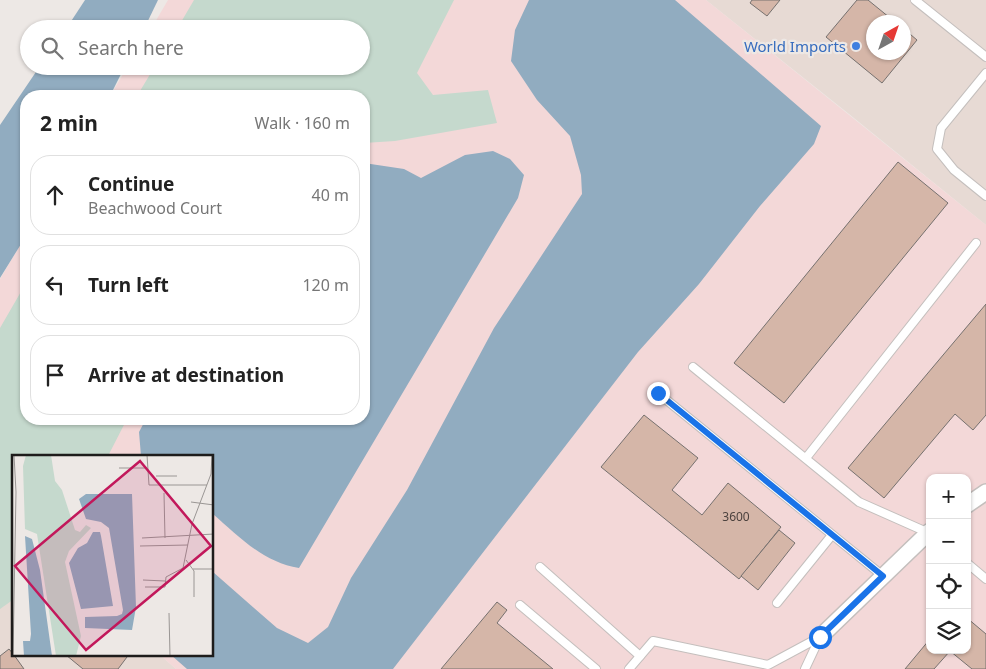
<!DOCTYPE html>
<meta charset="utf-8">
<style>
:root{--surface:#fff;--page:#f6f6f6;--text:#222;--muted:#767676;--line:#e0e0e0}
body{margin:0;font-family:"Noto Sans",sans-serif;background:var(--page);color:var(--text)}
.controls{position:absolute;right:15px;bottom:15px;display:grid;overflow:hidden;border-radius:10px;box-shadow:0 1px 4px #0004}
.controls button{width:45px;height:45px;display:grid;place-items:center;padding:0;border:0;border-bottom:1px solid var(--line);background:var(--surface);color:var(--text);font:25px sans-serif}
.compass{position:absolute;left:866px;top:15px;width:45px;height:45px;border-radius:50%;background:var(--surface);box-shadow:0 1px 4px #0004;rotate:40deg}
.stop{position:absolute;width:15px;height:15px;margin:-11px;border:4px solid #1a73e8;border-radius:50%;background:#fff}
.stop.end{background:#1a73e8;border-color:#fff;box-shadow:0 1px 5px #0008}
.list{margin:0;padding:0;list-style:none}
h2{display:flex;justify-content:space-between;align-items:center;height:65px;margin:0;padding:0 20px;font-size:21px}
h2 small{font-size:16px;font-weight:400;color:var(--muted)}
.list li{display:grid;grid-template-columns:32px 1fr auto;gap:15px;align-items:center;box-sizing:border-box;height:80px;margin:0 10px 10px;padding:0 10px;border:1px solid var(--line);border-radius:20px}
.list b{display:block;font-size:19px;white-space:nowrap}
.list p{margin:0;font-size:16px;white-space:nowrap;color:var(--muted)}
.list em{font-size:16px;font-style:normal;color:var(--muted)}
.icon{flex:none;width:28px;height:28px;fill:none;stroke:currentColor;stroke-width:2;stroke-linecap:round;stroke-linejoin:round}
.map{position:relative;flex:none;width:986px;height:669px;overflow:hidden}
.search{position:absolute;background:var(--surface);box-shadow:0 1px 4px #0004;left:20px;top:20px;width:350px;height:55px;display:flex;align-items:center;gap:12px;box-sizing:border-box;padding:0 18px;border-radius:28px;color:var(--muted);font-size:19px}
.panel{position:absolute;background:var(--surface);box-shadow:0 1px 4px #0004;left:20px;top:90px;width:350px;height:335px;border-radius:20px}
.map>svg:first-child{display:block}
</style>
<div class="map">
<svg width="986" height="669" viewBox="0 0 986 669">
<rect width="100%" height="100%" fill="#ede8e5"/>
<g fill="#e7dad4" fill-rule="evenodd">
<path d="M706,0H986V225L849,114ZM874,22H904V52H874Z"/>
<path d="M0,523L14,534V655H160L176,669H0Z"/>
</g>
<path fill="#f3d8d8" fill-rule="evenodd" d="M168,0H706L986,225V669H176L160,655H212V457H14L0,523V279L26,235V419H364V96H110L128,66H361V29H151ZM930,478H967V650H930Z"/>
<g fill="#c5d9cd">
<path d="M194,0H454L417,73L433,95L488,90L497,123L395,141L364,143V96H137L155,66H361V29H177Z"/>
<path d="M26,283V419H127L108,456L14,457V599L0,609V328Z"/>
</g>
<g fill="#91acc0">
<path d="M85,0H158L144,29H66Z"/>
<path d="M529,0H675L821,126L814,144L760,206L699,284L638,352L393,669H187L171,655H212L213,572L277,628L308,643L328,627L351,578L407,490L494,328L582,194L581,175L570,136L537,100L511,61L515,30Z"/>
<path d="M40,66H125L110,96H26V236L0,278V125Z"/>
<path d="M493,151L510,159L524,175L518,198L299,568C264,563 238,536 213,514L212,457L141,456L139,432L146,419H364V163L404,169L421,178L465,155Z"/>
</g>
<g fill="#d5b6a8" stroke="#76716f">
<path d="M752,0H780L767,16L750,3Z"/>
<path d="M857,0H868L895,22H874V52H904V29L917,40L882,83L826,37Z"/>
<path d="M898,162L948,203L784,403L734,363Z"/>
<path d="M986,304V415L973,430L955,414L884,498L848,468Z"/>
<path d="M644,415L698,458L672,490L702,515L728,483L781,527L739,579L601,467Z"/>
<path d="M779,530L795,543L758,590L741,576Z"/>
<path d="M497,602L507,610L497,623L553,669H441Z"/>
<path d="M967,618L986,634V669H972L950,651L934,669H905L930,639V650H967Z"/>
<path d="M9,649L14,655L24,669H0V656Z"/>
<path d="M66,655H125L127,657L118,669H83Z"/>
</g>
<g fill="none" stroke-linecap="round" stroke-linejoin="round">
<defs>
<g id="lane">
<path d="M915,0L986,57"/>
<path d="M986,73L941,128L937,149L954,170L986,196"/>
<path d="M693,367L859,502L929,533"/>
<path d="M658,393L883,576"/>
<path d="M806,458L976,243"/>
<path d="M967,563L986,579"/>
<path d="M540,567L640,656"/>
<path d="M777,603L832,535"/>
<path d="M520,605L596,669"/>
<path d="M629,669L653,641L768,665L820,637"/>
<path d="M805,669L820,637"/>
</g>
<g id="street">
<path d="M967,505L986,492"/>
<path d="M820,637L930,531"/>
</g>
</defs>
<use href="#lane" stroke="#c4bfbd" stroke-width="10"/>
<use href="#street" stroke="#c4bfbd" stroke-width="18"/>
<use href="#lane" stroke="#fff" stroke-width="8"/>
<use href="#street" stroke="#fff" stroke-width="15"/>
</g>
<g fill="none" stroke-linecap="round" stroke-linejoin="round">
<path stroke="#1a73e8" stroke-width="6" d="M658,393L883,576L820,637"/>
</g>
<circle fill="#3f7fe0" stroke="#ede8e5" stroke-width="2" cx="856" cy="46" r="5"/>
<g text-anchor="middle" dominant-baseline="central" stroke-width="4.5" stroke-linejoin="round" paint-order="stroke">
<g font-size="12" fill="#4c423e">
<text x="736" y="516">3600</text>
</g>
<g font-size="15" fill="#366cbe" stroke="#ede8e5" text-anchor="end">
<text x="846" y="46">World Imports</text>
</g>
</g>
<g transform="translate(12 455)">
<rect width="201" height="201" fill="#ede8e5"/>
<path d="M14,0H39L43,26L50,35L63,75L68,77L74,70L79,73L57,96L53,107L69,181L64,201H44L25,79L13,74L11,11Z" fill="#c5d9cd"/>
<path d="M74,39H120L124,152L120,175L73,173V162L105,161L110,159L111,155L97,73L89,67L74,64L67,44ZM81,77H88L89,81L101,151L69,154L57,108L66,93L75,88ZM13,81L20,84L28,115L40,201H12L11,186H18L19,179Z" fill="#91acc0"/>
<path fill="none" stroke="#9a9694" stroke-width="1" d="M135,0L137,30H195M107,13H135M144,21H165M152,38L153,83M179,47L202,50M130,83L202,79M128,91L176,90M174,105L182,116V142M181,114H202M131,125L153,126M133,132H153L154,122L171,113L180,69L199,19L200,0M157,158L158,201M1,201L4,37L2,0"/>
<path fill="#c2185b" fill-opacity="0.15" stroke="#c2185b" stroke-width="2.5" d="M128,6L199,91L74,195L3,111Z"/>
<rect width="201" height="201" fill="none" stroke="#1e1c1b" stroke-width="2.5"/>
</g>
</svg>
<div class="controls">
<button>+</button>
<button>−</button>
<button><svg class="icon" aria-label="locate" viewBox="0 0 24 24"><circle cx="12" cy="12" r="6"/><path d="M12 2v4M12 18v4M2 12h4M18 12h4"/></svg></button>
<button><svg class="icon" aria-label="layers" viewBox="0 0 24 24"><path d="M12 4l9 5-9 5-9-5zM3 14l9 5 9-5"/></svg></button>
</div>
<svg class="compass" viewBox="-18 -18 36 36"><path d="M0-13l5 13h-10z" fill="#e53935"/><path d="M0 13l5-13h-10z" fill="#767676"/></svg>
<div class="stop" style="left:820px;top:637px"></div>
<div class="stop end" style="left:658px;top:393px"></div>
<div class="search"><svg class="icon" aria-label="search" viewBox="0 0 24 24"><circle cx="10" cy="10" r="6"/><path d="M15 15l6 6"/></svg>Search here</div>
<section class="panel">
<h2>2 min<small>Walk · 160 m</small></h2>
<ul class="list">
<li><svg class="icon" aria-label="ahead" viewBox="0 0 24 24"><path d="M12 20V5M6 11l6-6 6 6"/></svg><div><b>Continue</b><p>Beachwood Court</p></div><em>40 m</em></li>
<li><svg class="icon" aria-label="left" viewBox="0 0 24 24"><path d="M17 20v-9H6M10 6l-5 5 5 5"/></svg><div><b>Turn left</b></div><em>120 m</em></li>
<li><svg class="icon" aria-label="arrive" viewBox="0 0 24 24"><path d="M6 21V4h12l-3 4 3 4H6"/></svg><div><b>Arrive at destination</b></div></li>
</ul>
</section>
</div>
